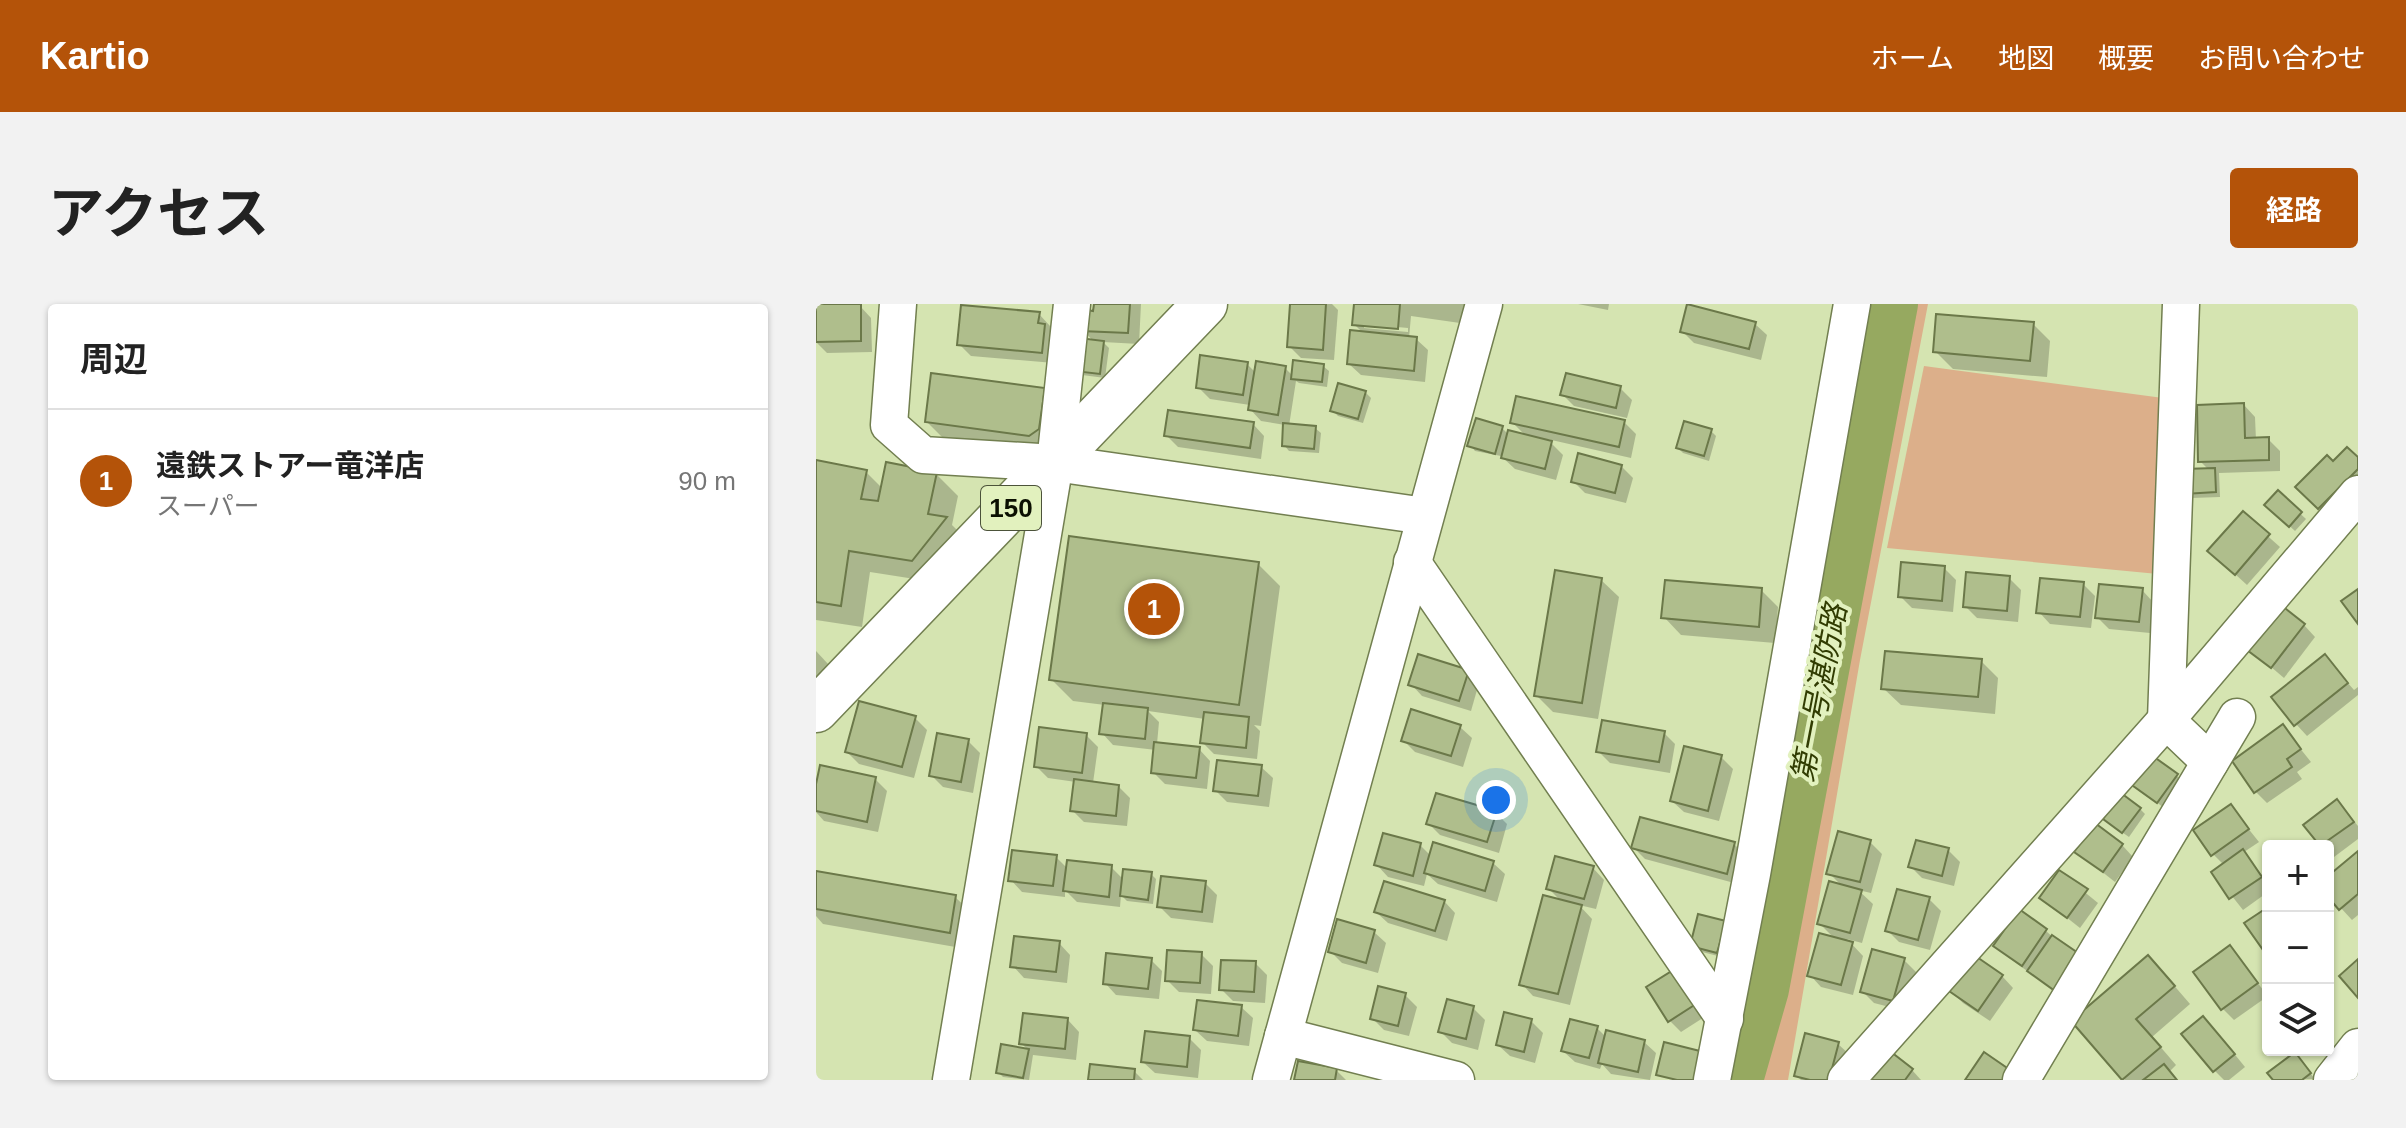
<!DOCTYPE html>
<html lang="ja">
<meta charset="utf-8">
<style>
:root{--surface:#fff;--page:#f2f2f2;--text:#222;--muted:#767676;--line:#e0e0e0;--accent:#b45309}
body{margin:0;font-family:Helvetica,"Noto Sans JP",sans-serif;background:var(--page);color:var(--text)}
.controls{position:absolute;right:24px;bottom:24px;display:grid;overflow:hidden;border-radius:8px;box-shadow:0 2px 6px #0004}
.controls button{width:72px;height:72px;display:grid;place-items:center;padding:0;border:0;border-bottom:2px solid var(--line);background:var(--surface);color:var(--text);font:40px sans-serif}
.you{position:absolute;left:680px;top:496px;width:28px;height:28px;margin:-20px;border:6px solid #fff;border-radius:50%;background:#1a73e8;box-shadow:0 0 0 12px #1a73e833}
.badge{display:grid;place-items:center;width:52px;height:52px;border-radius:50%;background:var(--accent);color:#fff;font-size:26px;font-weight:700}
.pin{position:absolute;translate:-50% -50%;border:4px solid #fff;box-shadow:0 2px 8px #0006}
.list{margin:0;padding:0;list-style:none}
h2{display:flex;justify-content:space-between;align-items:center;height:104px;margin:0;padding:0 32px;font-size:34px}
h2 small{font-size:26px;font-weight:400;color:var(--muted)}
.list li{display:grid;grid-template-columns:52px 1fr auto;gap:24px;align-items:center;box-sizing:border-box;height:144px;padding:0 32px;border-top:2px solid var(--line)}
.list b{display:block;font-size:30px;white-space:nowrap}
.list p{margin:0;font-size:26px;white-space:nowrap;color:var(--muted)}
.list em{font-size:26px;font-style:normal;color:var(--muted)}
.icon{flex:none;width:44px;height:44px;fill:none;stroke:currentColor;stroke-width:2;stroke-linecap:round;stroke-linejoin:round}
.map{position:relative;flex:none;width:1542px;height:776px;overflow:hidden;border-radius:8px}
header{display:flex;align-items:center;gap:48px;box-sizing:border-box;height:112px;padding:0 40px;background:var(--accent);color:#fff}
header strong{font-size:38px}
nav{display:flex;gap:44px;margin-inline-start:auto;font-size:28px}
.intro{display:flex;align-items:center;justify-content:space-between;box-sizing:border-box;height:192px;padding:0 48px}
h1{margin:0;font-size:56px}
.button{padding:20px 36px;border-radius:8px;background:var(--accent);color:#fff;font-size:28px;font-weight:700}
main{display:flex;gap:48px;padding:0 48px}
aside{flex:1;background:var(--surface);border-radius:8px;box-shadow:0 2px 6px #0004}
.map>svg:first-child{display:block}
</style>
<header>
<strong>Kartio</strong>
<nav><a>ホーム</a><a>地図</a><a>概要</a><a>お問い合わせ</a></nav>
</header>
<div class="intro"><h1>アクセス</h1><a class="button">経路</a></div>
<main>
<aside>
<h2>周辺<small></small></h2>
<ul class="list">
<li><span class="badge">1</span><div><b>遠鉄ストアー竜洋店</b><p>スーパー</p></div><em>90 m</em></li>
</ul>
</aside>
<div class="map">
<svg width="1542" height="776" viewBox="0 0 1542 776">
<rect width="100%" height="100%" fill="#d5e4b1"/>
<g fill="#dcaf8a">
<path d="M1036,0H1112L1044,356L972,776H896Z"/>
<path d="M1108,62L1362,96L1342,270L1071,244Z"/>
</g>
<g fill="#0003" fill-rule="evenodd">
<path d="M280,0H325L323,40L287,38L293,44L289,74L266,71L260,66L278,38L267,26L279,9Z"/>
<path d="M476,0H516L522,6L518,56L485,54L473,42Z"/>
<path d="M540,0H654L651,20L595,12L593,34L600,35L612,46L609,78L545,71L533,60L547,29L538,20ZM548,20L592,24V28L548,24Z"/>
<path d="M762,0H793L792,6Z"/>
<path d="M0,2H44L55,14L56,48L11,49L0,38Z"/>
<path d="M223,10L234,22V27L240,34L238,59L155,52L144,41Z"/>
<path d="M939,20L951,31L945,56L878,39L866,27Z"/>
<path d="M1217,20L1234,37L1231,73L1137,65L1119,47Z"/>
<path d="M431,60L440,69L469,64L478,73L507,62L513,67L511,83L483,79L480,77L473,122L499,124L505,129L503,149L473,147L468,141L469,121L445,117L434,105V101L394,95L382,83Z"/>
<path d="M804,84L816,96L811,114L758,102L746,90Z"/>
<path d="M228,86L245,103L231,149L128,135L111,118Z"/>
<path d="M549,88L555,94L547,119L522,112L516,106Z"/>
<path d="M1428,101L1439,113L1440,136L1452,135L1464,147V167L1403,169L1404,193L1376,194L1370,189L1393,166L1384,157Z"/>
<path d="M696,118H808L820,130L815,154L731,135L747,151L740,176L699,165L685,152L659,147L654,141L686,124L693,131L711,133Z"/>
<path d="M437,120L448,132L445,155L362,143L350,131Z"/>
<path d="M895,127L900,132L893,157L867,149L862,144Z"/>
<path d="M1542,156V188L1515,215L1482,183L1517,160Z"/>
<path d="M0,158L50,168L66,184L120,170L142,192L136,221L152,237L118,278L54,268L46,323L0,316Z"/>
<path d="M805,162L817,174L810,199L769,189L757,177Z"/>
<path d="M1462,189L1490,215L1479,227L1451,201Z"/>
<path d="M1427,210L1464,243L1431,281L1406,258Z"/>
<path d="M442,260L464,282L445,422L438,421L444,427L441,455L398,450L386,438L389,415L332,407L343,418L341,440L383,445L394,457L391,485L349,480L337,468L340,446L297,441L286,429L289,401L257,397L235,375Z"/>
<path d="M1128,264L1140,276L1137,308L1096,304L1084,292Z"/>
<path d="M1193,274L1205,286L1202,318L1161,314L1149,302Z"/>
<path d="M785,276L803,293L782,415L737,408L720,391Z"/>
<path d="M1267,280L1279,292L1275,324L1234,320L1223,308Z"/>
<path d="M945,286L962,303L959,339L865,331L848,313Z"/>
<path d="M1326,286L1337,298L1334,329L1293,325L1281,313Z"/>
<path d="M1488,321L1499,333L1468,374L1434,345Z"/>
<path d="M0,347L25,374L0,398Z"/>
<path d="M1509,353L1538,386L1542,383V391L1491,432L1480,420Z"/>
<path d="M1165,357L1182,374L1179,410L1085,401L1067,384Z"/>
<path d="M652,367L663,379L655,407L606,392L595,380Z"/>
<path d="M99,414L111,426L98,474L43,460L31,448Z"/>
<path d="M644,423L656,434L647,463L599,448L587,436Z"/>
<path d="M1467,423L1495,458L1481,468L1486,475L1451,499L1440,488Z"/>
<path d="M848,429L859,440L854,469L794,459L782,447Z"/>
<path d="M270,431L282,443L277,479L302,482L314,494L311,522L268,518L256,506L260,478L232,474L220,462Z"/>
<path d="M152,437L164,449L157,489L127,483L115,471Z"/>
<path d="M905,453L917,465L903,517L868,508L856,497Z"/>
<path d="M445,463L457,474L453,503L411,498L399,486Z"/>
<path d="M1361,472L1372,483L1354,509L1316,478Z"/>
<path d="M59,475L71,487L62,528L8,517L0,508V489Z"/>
<path d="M1521,497L1542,522V535L1518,553L1512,547V542H1507L1490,521Z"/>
<path d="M1415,503L1443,538L1428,548L1452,579V588L1427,606L1397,568L1408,561L1397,550Z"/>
<path d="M1324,505L1329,510L1313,533L1294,520Z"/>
<path d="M680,509L691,520L683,549L624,531L612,519Z"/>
<path d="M1054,538L1066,550L1055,589L1042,586L1057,600L1046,639L1031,635L1047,652L1037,691L1005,683L994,671L1020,636L1003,619L1027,583L1013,569Z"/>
<path d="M918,540L930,552L922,580L829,555L817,543Z"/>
<path d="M604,541L615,552L677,559L689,570L681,598L622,580L611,570L608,582L572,573L561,561Z"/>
<path d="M1306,541L1317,553L1299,578L1261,548Z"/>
<path d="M1132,546L1144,558L1138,582L1106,574L1095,563Z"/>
<path d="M1542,549V611L1536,616L1512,590V575Z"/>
<path d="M240,553L252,565L295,563L308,576L335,570L340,575L337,600L311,597L305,591L304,603L261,598L249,586V593L206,588L195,576Z"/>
<path d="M777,564L788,576L780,605L763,601L776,615L754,701L717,692L706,680L746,598L732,584Z"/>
<path d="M1244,568L1282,599L1264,624L1226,594Z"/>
<path d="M0,569L139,593L157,610L151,645L7,620L0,612Z"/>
<path d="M389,579L401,591L397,619L355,614L343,602Z"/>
<path d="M1113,595L1125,607L1114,646L1083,638L1071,626Z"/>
<path d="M628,597L639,609L631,637L572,619L560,608Z"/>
<path d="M884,613L909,619L906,653L882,647Z"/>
<path d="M1230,627L1240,636L1252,697L1192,653L1180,641Z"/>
<path d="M558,628L570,639L562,669L526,659L514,647Z"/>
<path d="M243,639L254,651L251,679L208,674L197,662Z"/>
<path d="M1413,643L1452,692L1418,716L1407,705Z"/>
<path d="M385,650L397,662L395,690L363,688L351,676Z"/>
<path d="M335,656L346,667L343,695L300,691L289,679Z"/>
<path d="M1088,656L1100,668L1089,707L1058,699L1046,687Z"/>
<path d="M439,659L451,671L449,699L417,697L405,685Z"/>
<path d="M1349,671L1374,700L1336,733L1360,761L1353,768L1361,776H1309L1258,717Z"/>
<path d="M1186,672L1197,684L1174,717L1147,699L1135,687Z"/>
<path d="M871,680L890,712L865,728L853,716Z"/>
<path d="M589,691L601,703L593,732L568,726L556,714Z"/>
<path d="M425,703L437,714L433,742L391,737L379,726Z"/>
<path d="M657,704L669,716L662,746L636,739L624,727Z"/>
<path d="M252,716L263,728L260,756L217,751L213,776L187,773L182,768L187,743L214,748L205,739Z"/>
<path d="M715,717L727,729L719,759L694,752L682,741Z"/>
<path d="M781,724L790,733L828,738L840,749L834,776L795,770L786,760L784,765L759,758L747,747Z"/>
<path d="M1399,726L1429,763L1413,776H1408L1399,767L1368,730Z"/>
<path d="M373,734L385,746L382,774L339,769L327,758Z"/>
<path d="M1022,740L1034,751L1027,776H985L980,771Z"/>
<path d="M1484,756L1499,775L1459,776Z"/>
<path d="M520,766L530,776H480Z"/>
<path d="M1096,766L1105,776H1049Z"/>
<path d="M318,767L327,776H274Z"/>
</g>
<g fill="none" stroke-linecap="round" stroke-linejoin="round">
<path stroke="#96a960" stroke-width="52" d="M921,776L947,685L1076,0"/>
</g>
<g fill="#afbe8c" stroke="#6b7849" stroke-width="2">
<path d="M0,0H45V37L0,38Z"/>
<path d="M278,0H314L312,29L265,27L266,5L277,7Z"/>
<path d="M474,0H510L507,46L471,43Z"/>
<path d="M538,0H584L582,25L536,21Z"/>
<path d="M871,0L940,18L933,45L864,28Z"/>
<path d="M145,1L224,8L222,19L229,20L226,49L141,41Z"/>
<path d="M1120,10L1218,18L1214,57L1117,48Z"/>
<path d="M534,26L601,33L598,67L531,60Z"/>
<path d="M263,34L288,37L284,70L258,67Z"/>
<path d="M384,51L432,58L427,91L380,84Z"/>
<path d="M477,56L508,60L506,78L475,75Z"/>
<path d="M440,57L470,62L462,111L432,106Z"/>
<path d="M115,69L229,84L223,125L213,132L109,118Z"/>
<path d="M750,69L805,82L800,104L744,91Z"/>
<path d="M522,79L550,87L542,115L514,107Z"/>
<path d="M700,92L809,116L803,143L694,119Z"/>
<path d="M1428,99L1429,134L1453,133V156L1382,158L1381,101Z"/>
<path d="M352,106L438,118L434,144L348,132Z"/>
<path d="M660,114L687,122L679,150L651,142Z"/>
<path d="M868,117L896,125L888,152L860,144Z"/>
<path d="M467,119L500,122L498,145L466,142Z"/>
<path d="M692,126L736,137L729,165L685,154Z"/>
<path d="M1531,143L1542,153V165L1502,205L1479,183L1511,151L1517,157Z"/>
<path d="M762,149L806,161L799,189L755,178Z"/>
<path d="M0,156L51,166L45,195L62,197L70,158L121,168L112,210L131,213L96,257L33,247L25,302L0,298Z"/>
<path d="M1399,164L1400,188L1368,190L1367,165Z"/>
<path d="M1462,186L1486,208L1473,223L1448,201Z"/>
<path d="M1427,207L1454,230L1419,271L1391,247Z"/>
<path d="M253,232L443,258L423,401L233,376Z"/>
<path d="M1085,258L1129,262L1126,297L1082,293Z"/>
<path d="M739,266L786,274L766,399L718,392Z"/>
<path d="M1150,268L1194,272L1191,307L1147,303Z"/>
<path d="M1224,274L1268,278L1264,313L1220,309Z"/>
<path d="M849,276L946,284L943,323L845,314Z"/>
<path d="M1283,280L1327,284L1323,318L1279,314Z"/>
<path d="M1542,285V320L1525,297Z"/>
<path d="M1465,301L1489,320L1455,364L1431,346Z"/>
<path d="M1069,347L1166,355L1162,393L1065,385Z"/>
<path d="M602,350L653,366L643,397L592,381Z"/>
<path d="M1509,350L1532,379L1478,422L1455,393Z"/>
<path d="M43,397L100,412L86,463L29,448Z"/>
<path d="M287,399L332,404L329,435L283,430Z"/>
<path d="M595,405L645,421L635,452L585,437Z"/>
<path d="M388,408L433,413L430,444L384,439Z"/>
<path d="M786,416L849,427L843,458L780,448Z"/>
<path d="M1467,420L1485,445L1471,455L1476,463L1438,489L1416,457Z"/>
<path d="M223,423L271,429L266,469L218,463Z"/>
<path d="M121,429L153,435L145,478L113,472Z"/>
<path d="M338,438L384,443L380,474L335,469Z"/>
<path d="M868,442L906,451L892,507L854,497Z"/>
<path d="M1334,450L1362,470L1341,499L1313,479Z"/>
<path d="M401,456L446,461L442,492L397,487Z"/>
<path d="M4,461L60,473L51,518L0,507V480Z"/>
<path d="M258,475L303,481L300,512L254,507Z"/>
<path d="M620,489L681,507L671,538L610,520Z"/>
<path d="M1305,489L1325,504L1306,529L1287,515Z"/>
<path d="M1521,495L1538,518L1504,542L1487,521Z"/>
<path d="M1415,500L1433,525L1395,552L1377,526Z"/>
<path d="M824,513L919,538L911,570L815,544Z"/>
<path d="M1279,519L1307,540L1287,568L1258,548Z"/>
<path d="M1022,527L1055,536L1044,578L1010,570Z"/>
<path d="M567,529L605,539L597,572L558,561Z"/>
<path d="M1100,536L1133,544L1126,572L1092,563Z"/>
<path d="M617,538L678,557L669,587L608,569Z"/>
<path d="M1427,545L1446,573L1413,595L1395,568Z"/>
<path d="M196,546L241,551L237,582L192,577Z"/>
<path d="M1542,547V590L1523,606L1512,593V572Z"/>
<path d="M739,552L778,562L768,595L730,585Z"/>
<path d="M251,556L296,561L293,593L247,587Z"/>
<path d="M307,565L336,568L332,596L304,592Z"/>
<path d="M1243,566L1272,585L1251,614L1223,594Z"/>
<path d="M0,567L140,591L134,629L0,605Z"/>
<path d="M345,572L390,577L386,608L341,603Z"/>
<path d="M568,577L629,596L619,627L558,608Z"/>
<path d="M1013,577L1046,586L1034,629L1001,620Z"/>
<path d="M1081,585L1114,593L1102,636L1069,627Z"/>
<path d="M727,591L766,601L742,690L703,681Z"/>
<path d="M1452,603V653L1428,619Z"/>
<path d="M1203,605L1231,625L1206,662L1177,642Z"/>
<path d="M882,610L910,617L901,649L874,642Z"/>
<path d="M521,615L559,626L550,659L512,648Z"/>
<path d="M1003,629L1037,638L1025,681L991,672Z"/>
<path d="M1236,631L1265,651L1239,687L1211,667Z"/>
<path d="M198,632L244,637L240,668L194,663Z"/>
<path d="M1414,641L1442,679L1405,706L1377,668Z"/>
<path d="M1056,645L1089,654L1077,697L1044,688Z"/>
<path d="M351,646L386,648L384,679L349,677Z"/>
<path d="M290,649L336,654L332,685L287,680Z"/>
<path d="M1158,651L1187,671L1162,707L1133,687Z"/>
<path d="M1332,651L1359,682L1320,715L1345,743L1306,776L1255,717Z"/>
<path d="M1542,655V694L1523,672Z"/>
<path d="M405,656L440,657L438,688L403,686Z"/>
<path d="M859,665L880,700L852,718L830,683Z"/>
<path d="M562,682L590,689L582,722L554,715Z"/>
<path d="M631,695L658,702L650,735L622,728Z"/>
<path d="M381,696L426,701L422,732L377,726Z"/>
<path d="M688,708L716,715L708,748L680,741Z"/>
<path d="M207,709L252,714L249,745L203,740Z"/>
<path d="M1387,712L1419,750L1397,768L1365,730Z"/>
<path d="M754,715L782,722L773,754L745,747Z"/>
<path d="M790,726L829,736L822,768L782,759Z"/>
<path d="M329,727L374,732L371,763L325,758Z"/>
<path d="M989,729L1023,738L1013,776H994L978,772Z"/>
<path d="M848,738L888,748L881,776H861L840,771Z"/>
<path d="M185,740L213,745L207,774L180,769Z"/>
<path d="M1070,744L1097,765L1089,776H1046Z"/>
<path d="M1168,748L1197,768L1191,776H1149Z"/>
<path d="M1479,748L1495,769L1486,776H1457L1451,769Z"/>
<path d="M482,757L521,764L519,776H478Z"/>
<path d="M274,760L319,765L318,776H272Z"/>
<path d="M1348,760L1361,776H1327Z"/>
</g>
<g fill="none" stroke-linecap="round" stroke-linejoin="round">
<defs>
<g id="minor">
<path d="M82,0L73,121L107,151L239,159L609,212"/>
<path d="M1365,0L1350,416L1394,458"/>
<path d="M596,258L909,715"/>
<path d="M467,732L640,776"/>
<path d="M135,776L239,159L256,0"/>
<path d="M455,776L668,0"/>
<path d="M896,776L936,570L1036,0"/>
<path d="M1030,776L1350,416L1542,190"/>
<path d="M1205,776L1421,413"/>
<path d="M1516,776L1542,743"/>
</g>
<path id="highway" d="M0,406L389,0"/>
</defs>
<use href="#minor" stroke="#727f50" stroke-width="39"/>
<use href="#highway" stroke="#727f50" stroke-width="47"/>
<use href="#minor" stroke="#fff" stroke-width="36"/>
<use href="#highway" stroke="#fff" stroke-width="44"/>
</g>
<g text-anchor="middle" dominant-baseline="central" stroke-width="8" stroke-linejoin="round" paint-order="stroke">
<rect fill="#e2f1be" stroke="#4c533a" stroke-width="2" x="165" y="182" width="60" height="44" rx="6"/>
<g font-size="26" font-weight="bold" fill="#0b0f01">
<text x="195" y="204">150</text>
</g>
<g font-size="30" font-style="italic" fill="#313c02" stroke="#e2f1be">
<text transform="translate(1003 389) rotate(-79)">第一号湛防路</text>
</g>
</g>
</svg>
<div class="controls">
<button>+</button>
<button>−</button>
<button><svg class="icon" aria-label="layers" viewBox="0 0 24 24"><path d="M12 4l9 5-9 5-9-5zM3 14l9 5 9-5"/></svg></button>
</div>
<div class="you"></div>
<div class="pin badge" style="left:338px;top:305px">1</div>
</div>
</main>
